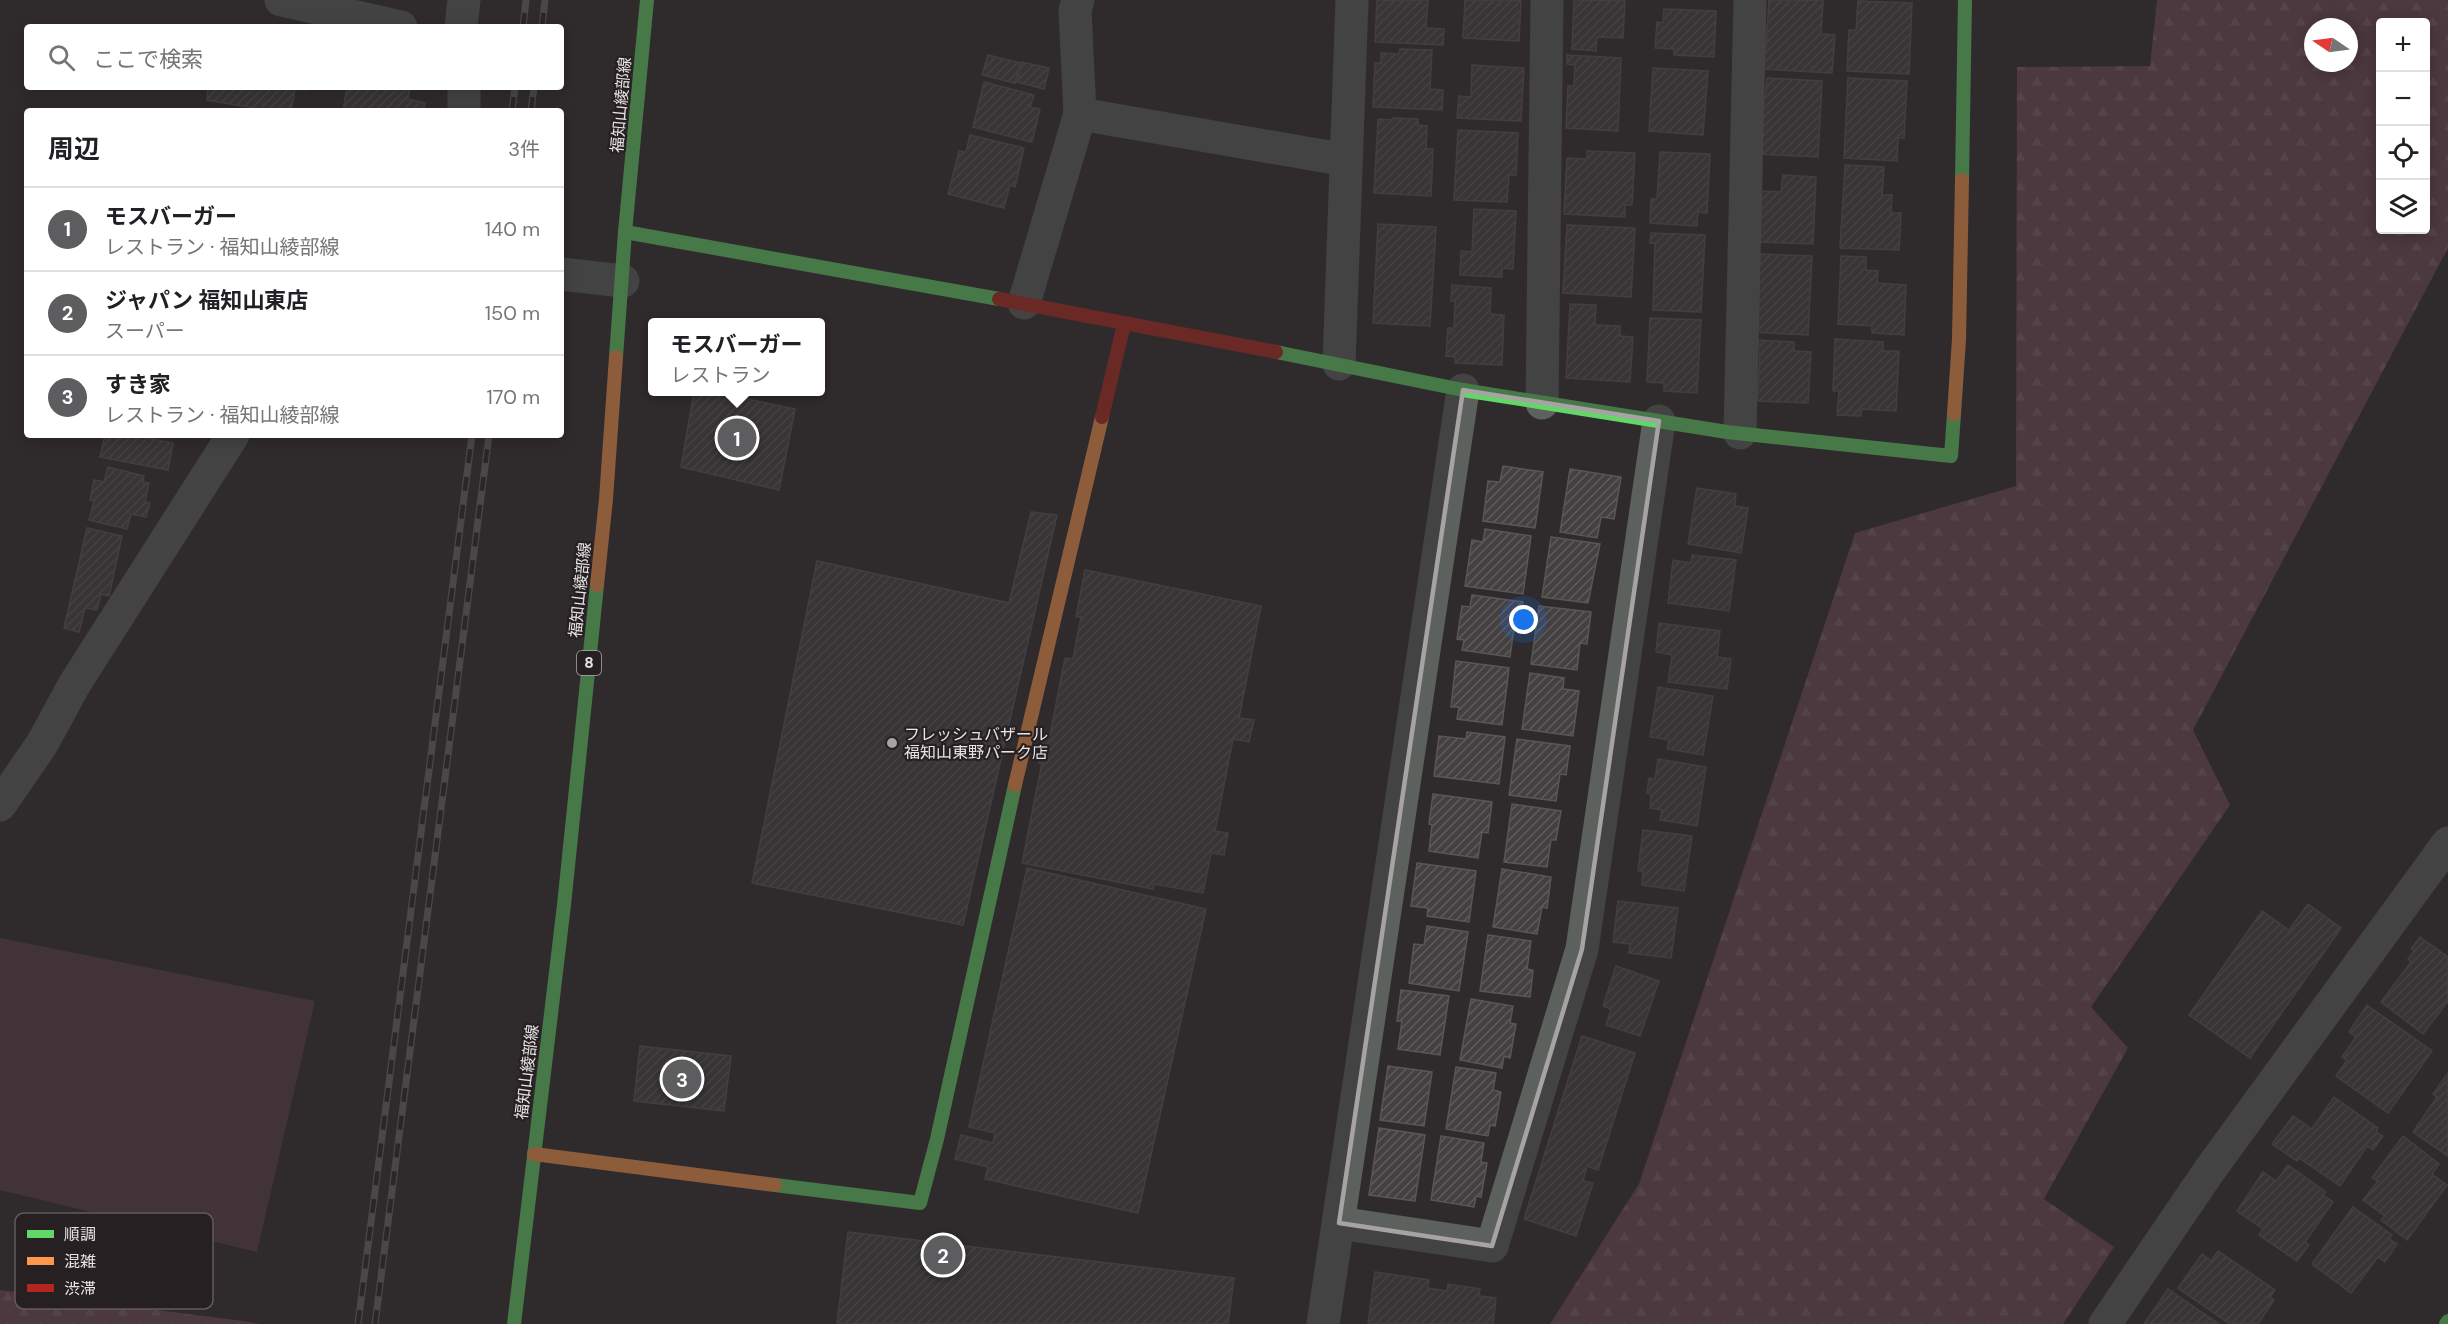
<!DOCTYPE html>
<html lang="ja">
<meta charset="utf-8">
<style>
:root{--surface:#fff;--page:#f6f6f6;--text:#202124;--muted:#757577;--line:#e0e0e0;--accent:#5d5c5e}
body{margin:0;font-family:"DM Sans","Noto Sans JP",sans-serif;background:var(--page);color:var(--text)}
.controls{position:absolute;right:18px;top:18px;display:grid;overflow:hidden;border-radius:6px;box-shadow:0 3px 15px #0003}
.controls button{width:54px;height:54px;display:grid;place-items:center;padding:0;border:0;border-bottom:2px solid var(--line);background:var(--surface);color:var(--text);font:30px sans-serif}
.compass{position:absolute;left:2304px;top:18px;width:54px;height:54px;border-radius:50%;background:var(--surface);box-shadow:0 3px 15px #0003;rotate:283deg}
.you{position:absolute;left:1524px;top:620px;width:21px;height:21px;margin:-15px;border:4px solid #fff;border-radius:50%;background:#1a73e8;box-shadow:0 0 0 9px #1a73e833}
.badge{display:grid;place-items:center;width:39px;height:39px;border-radius:50%;background:var(--accent);color:#fff;font-size:20px;font-weight:700}
.pin{position:absolute;translate:-50% -50%;border:3px solid #fff;box-shadow:0 2px 6px #0006}
.popup{position:absolute;left:648px;top:318px;width:177px;height:78px;box-sizing:border-box;display:grid;place-content:center;border-radius:6px;background:var(--surface);filter:drop-shadow(0 2px 4px #0005);font-size:20px;white-space:nowrap;color:var(--muted)}
.popup b{font-size:22px;color:var(--text)}
.popup::after{content:'';position:absolute;left:50%;top:100%;margin-left:-12px;border:12px solid transparent;border-top-color:var(--surface)}
.list{margin:0;padding:0;list-style:none}
h2{display:flex;justify-content:space-between;align-items:center;height:78px;margin:0;padding:0 24px;font-size:26px}
h2 small{font-size:20px;font-weight:400;color:var(--muted)}
.list li{display:grid;grid-template-columns:39px 1fr auto;gap:18px;align-items:center;box-sizing:border-box;height:84px;padding:0 24px;border-top:2px solid var(--line)}
.list b{display:block;font-size:22px;white-space:nowrap}
.list p{margin:0;font-size:20px;white-space:nowrap;color:var(--muted)}
.list em{font-size:20px;font-style:normal;color:var(--muted)}
.icon{flex:none;width:33px;height:33px;fill:none;stroke:currentColor;stroke-width:2;stroke-linecap:round;stroke-linejoin:round}
.map{position:relative;flex:none;width:2448px;height:1324px;overflow:hidden}
.search{position:absolute;background:var(--surface);box-shadow:0 3px 15px #0003;left:24px;top:24px;width:540px;height:66px;display:flex;align-items:center;gap:15px;box-sizing:border-box;padding:0 21px;border-radius:6px;color:var(--muted);font-size:22px}
.panel{position:absolute;background:var(--surface);box-shadow:0 3px 15px #0003;left:24px;top:108px;width:540px;height:330px;border-radius:6px}
.map>svg:first-child{display:block}
</style>
<div class="map">
<svg width="2448" height="1324" viewBox="0 0 2448 1324">
<defs>
<pattern id="forest-firs" width="22" height="20" patternUnits="userSpaceOnUse" patternTransform="scale(1.5)"><rect width="22" height="20" fill="#6f4756"/><path d="M5 1l3.5 6h-7zM16 11l3.5 6h-7z" fill="#84616e"/></pattern>
<pattern id="building-hatch" width="6" height="6" patternUnits="userSpaceOnUse" patternTransform="scale(1.5)"><rect width="6" height="6" fill="#444042"/><path d="M-1 1l2-2M0 6l6-6M5 7l2-2" fill="none" stroke="#5f5b5d"/></pattern>
</defs>
<rect width="100%" height="100%" fill="#2f2b2d"/>
<g fill="url(#forest-firs)" fill-rule="evenodd">
<path d="M2157,0H2448V248L2193,730L2230,805L2091,1007L2128,1048L2044,1199L2114,1247L2063,1324H1550L1639,1184L1855,533L2016,486L2017,67L2150,66ZM2380,22H2426V230H2380ZM2313,27H2349V63H2313Z"/>
<path d="M0,1290L243,1321L260,1324H0Z"/>
</g>
<path fill="#593c47" d="M0,938L315,1001L257,1252L0,1190Z"/>
<g fill="url(#building-hatch)" stroke="#595657" stroke-width="1.5">
<path d="M1377,0H1428L1426,28L1444,29L1443,45L1375,42Z"/>
<path d="M1465,0H1521L1519,41L1463,38Z"/>
<path d="M1574,0H1625L1623,38L1597,37L1596,51L1572,49Z"/>
<path d="M1769,0H1823L1821,34L1835,35L1832,73L1760,69L1761,46L1766,47Z"/>
<path d="M1858,1L1912,3L1909,74L1847,71L1849,30H1856Z"/>
<path d="M1664,9L1716,11L1714,57L1674,55V49L1655,48L1657,22L1663,23Z"/>
<path d="M1400,49L1432,50L1430,89L1443,90L1442,110L1373,107L1375,63H1381V53L1399,54Z"/>
<path d="M988,55L1020,63L1015,83L982,75Z"/>
<path d="M1567,55L1621,58L1618,131L1566,128L1568,86H1574L1575,65L1567,64Z"/>
<path d="M1022,62L1049,68L1044,89L1017,82Z"/>
<path d="M1472,65L1524,68L1521,121L1457,118L1459,96L1471,97Z"/>
<path d="M1653,68L1708,71L1703,135L1649,131Z"/>
<path d="M1767,78L1822,81L1818,157L1757,154L1760,97L1765,98Z"/>
<path d="M1848,78L1907,81L1904,138H1898L1897,161L1844,158Z"/>
<path d="M984,82L1034,95L1030,107L1040,109L1032,142L973,127Z"/>
<path d="M208,87L233,89L234,87H309L308,90L295,89L291,111H273L207,100Z"/>
<path d="M347,87H410L408,99L425,103L424,111H343Z"/>
<path d="M1393,118L1418,119V125L1427,126L1426,149H1433L1431,196L1374,193L1378,119L1393,120Z"/>
<path d="M1458,130L1518,133L1516,175H1509L1507,202L1454,200Z"/>
<path d="M970,135L1024,148L1015,187L1010,185L1004,208L948,194L959,151L966,152Z"/>
<path d="M1587,151L1635,153L1632,205H1625V217L1564,214L1567,158L1587,159Z"/>
<path d="M1660,152L1710,154L1707,213L1698,212L1697,226L1650,223L1651,199H1657Z"/>
<path d="M1845,165L1884,167L1882,195H1892L1891,213H1901L1899,250L1840,248Z"/>
<path d="M1783,175L1816,177L1813,244L1757,242L1762,191L1781,192Z"/>
<path d="M1474,209L1516,211L1513,269L1502,268V277L1460,275L1461,251L1472,252Z"/>
<path d="M1378,224L1436,227L1430,326L1373,323Z"/>
<path d="M1567,225L1635,228L1631,297L1563,293Z"/>
<path d="M1651,233L1705,235L1701,312L1653,310L1655,243H1650Z"/>
<path d="M1760,254L1812,256L1808,335L1752,332Z"/>
<path d="M1841,256L1866,257V270L1878,271L1877,283L1906,285L1904,335L1872,333V326L1838,324Z"/>
<path d="M1452,285L1491,288L1490,314L1504,315L1502,365L1455,363V357L1446,356L1448,328H1454L1455,301H1451Z"/>
<path d="M1570,304L1596,305L1595,325L1620,326V336L1633,337L1630,382L1566,378Z"/>
<path d="M1650,318L1701,320L1697,393L1664,391V383L1647,382Z"/>
<path d="M1835,339L1883,342V351H1899L1896,411L1861,409V416L1837,415L1839,391H1833Z"/>
<path d="M1755,340L1794,342V351L1811,352L1808,403L1757,401L1760,354H1754Z"/>
<path d="M694,392H714L795,409L779,490L681,467Z"/>
<path d="M105,435H143V437L173,443L168,470L100,457Z"/>
<path d="M1503,466L1543,472L1535,528L1483,521L1488,481L1500,482Z"/>
<path d="M108,467L144,476L143,482L149,483L145,502L150,503L146,517L131,514L127,529L89,520L94,501L90,500L94,480L104,482Z"/>
<path d="M1570,469L1621,477L1614,519L1601,517L1597,538L1560,532Z"/>
<path d="M1697,488L1736,494L1735,506L1748,508L1741,553L1688,544Z"/>
<path d="M1031,512L1057,515L963,925L752,883L817,561L1009,603Z"/>
<path d="M87,528L122,536L109,596L101,594L97,610L85,608L79,632L64,628Z"/>
<path d="M1485,529L1531,536L1523,594L1465,586L1472,540L1483,542Z"/>
<path d="M1551,537L1600,544L1588,603L1542,597Z"/>
<path d="M1692,555L1736,560L1729,611L1668,603L1673,560L1691,563Z"/>
<path d="M1085,570L1261,606L1239,718L1254,720L1249,742L1233,739L1215,831L1228,833L1224,855L1211,853L1203,893L1154,884L1153,889L1022,863L1042,763H1039L1044,734L1050,735L1065,658L1073,659L1081,617H1076Z"/>
<path d="M1472,595L1523,602L1519,628H1514L1510,657L1462,650L1464,640L1457,639L1462,606L1470,607Z"/>
<path d="M1539,606L1591,612L1587,644L1580,643L1577,670L1531,664Z"/>
<path d="M1659,623L1720,631L1717,657L1731,659L1727,689L1668,682L1672,655L1656,652Z"/>
<path d="M1456,661L1509,668L1502,725L1457,719L1459,707H1451Z"/>
<path d="M1530,673L1564,678L1563,689L1579,691L1573,736L1522,729Z"/>
<path d="M1658,687L1713,696L1703,755L1667,749L1669,740L1650,737Z"/>
<path d="M1467,732L1505,737L1499,784L1434,776L1439,736L1466,739Z"/>
<path d="M1517,739L1570,746L1566,775L1560,774L1556,801L1509,795Z"/>
<path d="M1658,759L1706,767L1697,826L1660,820L1662,810L1650,808L1651,794L1647,793L1649,778L1655,779Z"/>
<path d="M1433,794L1492,802L1488,833L1482,832L1478,858L1429,851L1432,825L1429,824Z"/>
<path d="M1512,804L1561,811L1556,840H1551L1547,867L1504,862Z"/>
<path d="M1643,830L1692,836L1684,891L1642,885L1643,871H1638Z"/>
<path d="M1417,863L1476,871L1469,922L1427,916L1428,908L1411,906Z"/>
<path d="M1027,868L1206,909L1138,1213L985,1179L988,1167L955,1159L961,1135L993,1143L995,1133L969,1127Z"/>
<path d="M1502,869L1551,877L1547,908L1542,907L1537,934L1493,927Z"/>
<path d="M1618,901L1678,908L1671,958L1629,953L1630,944L1613,942Z"/>
<path d="M2308,904L2341,928L2250,1058L2189,1015L2262,911L2289,930Z"/>
<path d="M1427,926L1468,932L1459,991L1409,983L1414,944L1424,945Z"/>
<path d="M1488,935L1531,941L1527,969L1533,970L1530,997L1480,991Z"/>
<path d="M2420,937L2448,957V1001L2423,1034L2381,1002L2411,962L2408,959L2414,951L2411,949Z"/>
<path d="M1616,966L1659,981L1640,1036L1606,1025L1611,1009L1603,1006Z"/>
<path d="M1401,990L1449,996L1440,1055L1398,1049L1402,1021H1397Z"/>
<path d="M1471,999L1513,1006L1510,1023L1516,1024L1510,1058L1504,1056L1502,1068L1460,1060Z"/>
<path d="M2367,1005L2432,1051L2388,1113L2336,1076L2347,1060L2342,1057L2356,1037L2349,1032Z"/>
<path d="M1582,1036L1635,1053L1598,1170L1587,1166L1583,1181L1593,1183L1576,1236L1524,1219Z"/>
<path d="M640,1046L731,1056L724,1111L634,1101Z"/>
<path d="M1388,1066L1432,1072L1424,1126L1380,1120Z"/>
<path d="M1456,1067L1496,1073L1493,1090L1501,1092L1495,1126L1490,1125L1488,1136L1446,1129Z"/>
<path d="M2448,1073V1156L2413,1132L2437,1097L2433,1094Z"/>
<path d="M2334,1097L2378,1128L2376,1132L2383,1136L2373,1150L2367,1146L2340,1186L2299,1158L2297,1161L2272,1144L2293,1116L2312,1129Z"/>
<path d="M1379,1128L1425,1135L1415,1201L1369,1195Z"/>
<path d="M1441,1136L1484,1143L1481,1162L1487,1163L1481,1197L1476,1196L1474,1207L1431,1200Z"/>
<path d="M2403,1136L2439,1164L2432,1174L2447,1185L2407,1240L2381,1220L2385,1216L2363,1200L2378,1181L2372,1178Z"/>
<path d="M2288,1165L2326,1192L2323,1195L2333,1202L2305,1242L2309,1245L2297,1261L2259,1235L2263,1229L2237,1211L2263,1172L2276,1181Z"/>
<path d="M2353,1207L2392,1235L2389,1239L2397,1244L2385,1262L2378,1257L2351,1293L2312,1264Z"/>
<path d="M848,1232L1234,1278L1228,1324H837Z"/>
<path d="M2218,1251L2275,1290L2270,1297L2274,1300L2258,1324H2230L2178,1288L2202,1254L2211,1261Z"/>
<path d="M1375,1272L1429,1280L1428,1288L1447,1291L1448,1284L1480,1289L1479,1296L1496,1298L1493,1324H1368Z"/>
<path d="M2168,1289L2219,1324H2144Z"/>
</g>
<g fill="none" stroke-linecap="round" stroke-linejoin="round">
<g stroke="#5c615d" stroke-width="33">
<path d="M281,0L401,27"/>
<path d="M1078,0L1075,11L1080,114"/>
<path d="M461,27L464,0"/>
<path d="M464,87V111"/>
<path d="M561,274L623,281"/>
<path d="M1024,303L1080,114L1346,160"/>
<path d="M1339,364L1352,0"/>
<path d="M1542,403L1547,0"/>
<path d="M1740,433L1750,0"/>
<path d="M0,805L42,744L74,685L233,435"/>
<path d="M1339,1223L1492,1246L1582,949L1659,421"/>
<path d="M1323,1324L1463,390"/>
<path d="M2105,1324L2209,1171L2448,843"/>
</g>
<g stroke="#63d668" stroke-width="14">
<path d="M1962,180L1965,0"/>
<path d="M625,232L999,299"/>
<path d="M1276,352L1463,390L1727,432L1951,456L1954,414"/>
<path d="M616,357L625,232L647,0"/>
<path d="M775,1185L920,1203L937,1139L1015,785"/>
<path d="M514,1324L564,905L597,585"/>
<path d="M2446,1324L2448,1321"/>
</g>
<g stroke="#ff974d" stroke-width="14">
<path d="M1954,414L1959,339L1962,180"/>
<path d="M597,585L606,499L616,357"/>
<path d="M1015,785L1102,417"/>
<path d="M534,1154L775,1185"/>
</g>
<g stroke="#b3261e" stroke-width="14">
<path d="M999,299L1276,352"/>
<path d="M1102,417L1124,324"/>
</g>
<defs>
<g id="rail">
<path d="M523,27L526,0"/>
<path d="M542,27L545,0"/>
<path d="M512,111L515,87"/>
<path d="M531,111L534,87"/>
<path d="M358,1324L472,435"/>
<path d="M375,1324L489,435"/>
</g>
</defs>
<use href="#rail" stroke="#686868" stroke-width="7"/>
<use href="#rail" stroke="#262022" stroke-width="4.5" stroke-dasharray="14" stroke-linecap="butt"/>
</g>
<path d="M0 0H2448V1324H0ZM1463,390L1659,421L1582,949L1492,1246L1339,1223Z" fill="#2f2b2d" fill-opacity=".55" fill-rule="evenodd"/>
<path fill="none" stroke="#a7a3a5" stroke-width="4.5" stroke-linejoin="round" d="M1463,390L1659,421L1582,949L1492,1246L1339,1223Z"/>
<circle fill="#a7a3a5" stroke="#262022" stroke-width="2" cx="892" cy="743" r="6"/>
<g text-anchor="middle" dominant-baseline="central" stroke-width="4.5" stroke-linejoin="round" paint-order="stroke">
<rect fill="#262022" stroke="#aea9aa" stroke-width="1.5" x="577" y="651" width="24" height="24" rx="4.5"/>
<g font-size="15" font-weight="bold" fill="#e8e4e5">
<text x="589" y="663">8</text>
</g>
<g font-size="16" fill="#e8e4e5" stroke="#262022">
<text transform="translate(621 105) rotate(-85)">福知山綾部線</text>
<text transform="translate(580 590) rotate(-84)">福知山綾部線</text>
<text transform="translate(527 1072) rotate(-83)">福知山綾部線</text>
</g>
<g font-size="16" fill="#e8e4e5" stroke="#262022" text-anchor="start">
<text x="904" y="734">フレッシュバザール<tspan x="904" dy="18">福知山東野パーク店</tspan></text>
</g>
</g>
<rect x="15" y="1213" width="198" height="96" rx="9" fill="#262022" stroke="#605b5c" stroke-width="1.5"/>
<rect x="27" y="1230" width="27" height="8" fill="#63d668"/>
<rect x="27" y="1257" width="27" height="8" fill="#ff974d"/>
<rect x="27" y="1284" width="27" height="8" fill="#b3261e"/>
<g font-size="16" fill="#e8e4e5">
<text x="64" y="1240">順調</text>
<text x="64" y="1267">混雑</text>
<text x="64" y="1294">渋滞</text>
</g>
</svg>
<div class="controls">
<button>+</button>
<button>−</button>
<button><svg class="icon" aria-label="locate" viewBox="0 0 24 24"><circle cx="12" cy="12" r="6"/><path d="M12 2v4M12 18v4M2 12h4M18 12h4"/></svg></button>
<button><svg class="icon" aria-label="layers" viewBox="0 0 24 24"><path d="M12 4l9 5-9 5-9-5zM3 14l9 5 9-5"/></svg></button>
</div>
<svg class="compass" viewBox="-18 -18 36 36"><path d="M0-13l5 13h-10z" fill="#e53935"/><path d="M0 13l5-13h-10z" fill="#757577"/></svg>
<div class="you"></div>
<div class="pin badge" style="left:737px;top:438px">1</div>
<div class="popup"><b>モスバーガー</b>レストラン</div>
<div class="pin badge" style="left:943px;top:1255px">2</div>
<div class="pin badge" style="left:682px;top:1079px">3</div>
<div class="search"><svg class="icon" aria-label="search" viewBox="0 0 24 24"><circle cx="10" cy="10" r="6"/><path d="M15 15l6 6"/></svg>ここで検索</div>
<section class="panel">
<h2>周辺<small>3件</small></h2>
<ul class="list">
<li><span class="badge">1</span><div><b>モスバーガー</b><p>レストラン · 福知山綾部線</p></div><em>140 m</em></li>
<li><span class="badge">2</span><div><b>ジャパン 福知山東店</b><p>スーパー</p></div><em>150 m</em></li>
<li><span class="badge">3</span><div><b>すき家</b><p>レストラン · 福知山綾部線</p></div><em>170 m</em></li>
</ul>
</section>
</div>
